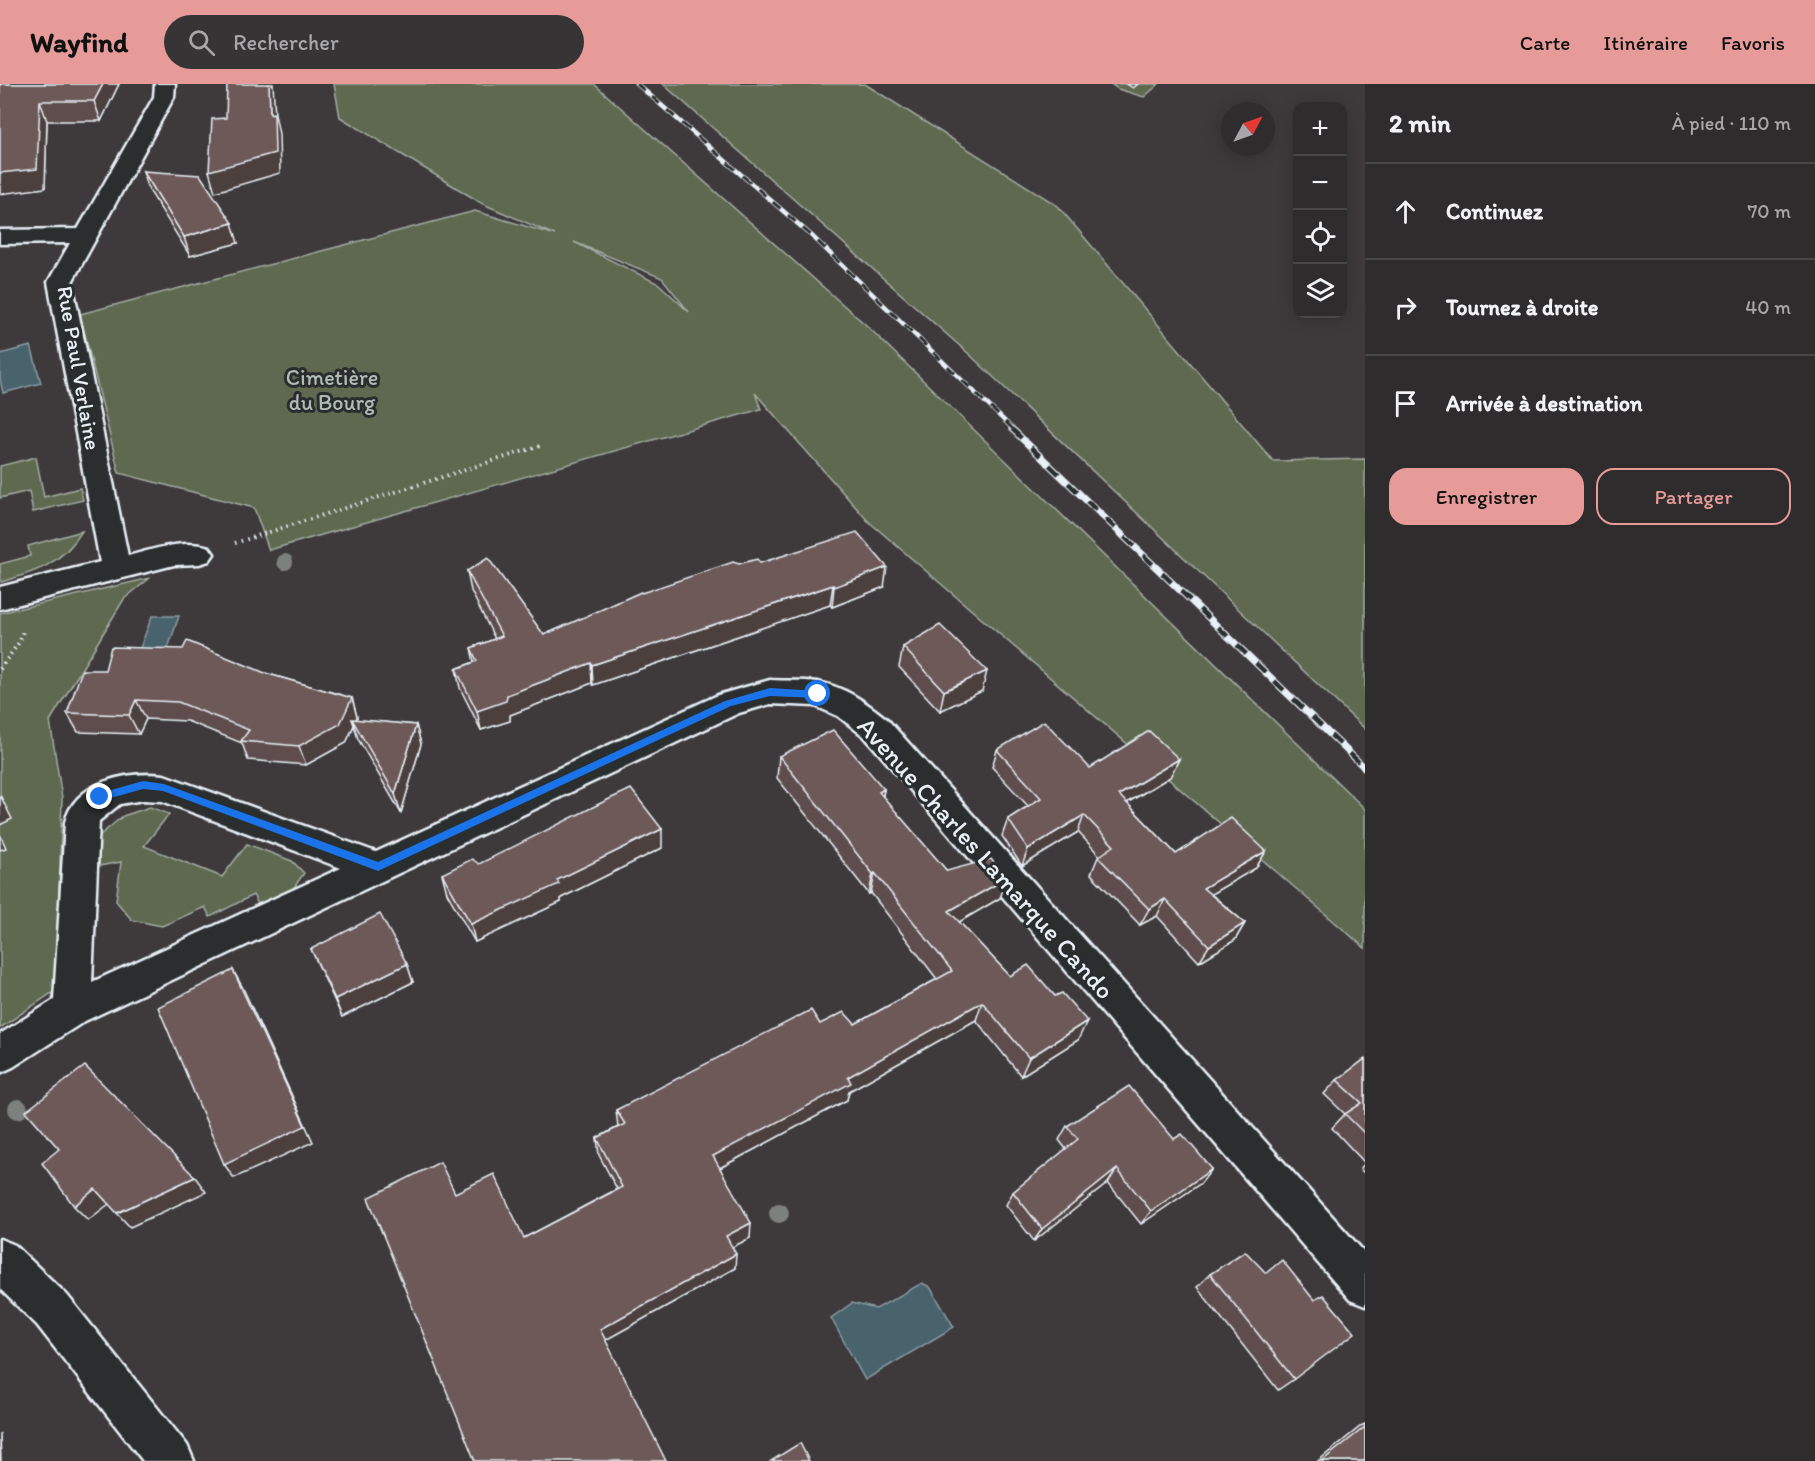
<!DOCTYPE html>
<html lang="fr">
<meta charset="utf-8">
<style>
:root{--surface:#2e2c2c;--page:#363434;--text:#f1f3f6;--muted:#a7a7a9;--line:#494848;--accent:#e69b98}
body{margin:0;font-family:Itim,sans-serif;background:var(--page);color:var(--text)}
.controls{position:absolute;right:18px;top:18px;display:grid;overflow:hidden;border-radius:12px;box-shadow:0 3px 15px #0003}
.controls button{width:54px;height:54px;display:grid;place-items:center;padding:0;border:0;border-bottom:2px solid var(--line);background:var(--surface);color:var(--text);font:30px sans-serif}
.compass{position:absolute;left:1221px;top:18px;width:54px;height:54px;border-radius:50%;background:var(--surface);box-shadow:0 3px 15px #0003;rotate:49deg}
.stop{position:absolute;width:18px;height:18px;margin:-14px;border:4px solid #1a73e8;border-radius:50%;background:#fff}
.stop.end{background:#1a73e8;border-color:#fff;box-shadow:0 2px 6px #0008}
.list{margin:0;padding:0;list-style:none}
h2{display:flex;justify-content:space-between;align-items:center;height:78px;margin:0;padding:0 24px;font-size:26px}
h2 small{font-size:20px;font-weight:400;color:var(--muted)}
.list li{display:grid;grid-template-columns:39px 1fr auto;gap:18px;align-items:center;box-sizing:border-box;height:96px;padding:0 24px;border-top:2px solid var(--line)}
.list b{display:block;font-size:22px;white-space:nowrap}
.list em{font-size:20px;font-style:normal;color:var(--muted)}
.actions{display:flex;gap:12px;padding:18px 24px}
.actions a{flex:1;padding:14px 0;border:2px solid var(--accent);border-radius:18px;text-align:center;font-size:21px;color:var(--accent)}
.actions .main{background:var(--accent);color:#111}
.icon{flex:none;width:33px;height:33px;fill:none;stroke:currentColor;stroke-width:2;stroke-linecap:round;stroke-linejoin:round}
.map{position:relative;flex:none;width:1365px;height:1377px;overflow:hidden}
header{display:flex;align-items:center;gap:36px;box-sizing:border-box;height:84px;padding:0 30px;background:var(--accent);color:#111}
header strong{font-size:28px}
nav{display:flex;gap:33px;margin-inline-start:auto;font-size:21px}
.search{width:420px;height:54px;background:var(--page);display:flex;align-items:center;gap:15px;box-sizing:border-box;padding:0 21px;border-radius:33px;color:var(--muted);font-size:22px}
main{display:flex}
aside{flex:1;background:var(--surface)}
.map>svg:first-child{display:block}
</style>
<header>
<strong>Wayfind</strong>
<div class="search"><svg class="icon" aria-label="search" viewBox="0 0 24 24"><circle cx="10" cy="10" r="6"/><path d="M15 15l6 6"/></svg>Rechercher</div>
<nav><a>Carte</a><a>Itinéraire</a><a>Favoris</a></nav>
</header>
<main>
<div class="map">
<svg width="1365" height="1377" viewBox="0 0 1365 1377">
<rect width="100%" height="100%" fill="#3e3a3b"/>
<filter id="ink" filterUnits="userSpaceOnUse"><feTurbulence type="fractalNoise" baseFrequency=".0167" numOctaves="2"/><feDisplacementMap in="SourceGraphic" scale="12" xChannelSelector="R" yChannelSelector="G"/><feConvolveMatrix kernelMatrix="1 2 1 2 8 2 1 2 1" color-interpolation-filters="sRGB"/></filter>
<g filter="url(#ink)">
<g fill="#5e6950" stroke="#a3ada4" stroke-width="1.5" fill-rule="evenodd">
<path d="M334,0H594L866,241L1365,725V864L868,437L755,309L761,325L269,466L254,424L119,389L80,230L475,127L555,151L483,120L340,33ZM574,158L662,194L689,228L659,200Z"/>
<path d="M663,0H865L1058,122L1273,377L1365,375V645L969,270Z"/>
<path d="M1111,0H1159L1144,13L1118,5Z"/>
<path d="M36,373L44,413L80,404L83,416L33,428L29,407L0,414V382Z"/>
<path d="M82,447C62,480 36,488 1,498L0,480L30,472L28,462Z"/>
<path d="M150,494L124,515L50,637L62,714L56,906L0,944V529Z"/>
<path d="M150,723L169,730L144,762L222,793L247,760L292,777L304,789L293,805L259,822L253,811L210,833L205,823L162,842L132,836L116,817L121,778L99,782V752L123,732Z"/>
</g>
<g fill="#49636d" stroke="#899ca5" stroke-width="1.5">
<path d="M31,262L41,299L3,309L0,295V270Z"/>
<path d="M152,532H179L165,573L137,572Z"/>
<path d="M922,1199L930,1203L954,1243L865,1296L831,1234L852,1219L876,1225Z"/>
</g>
<g fill="none" stroke-linecap="round" stroke-linejoin="round">
<defs>
<g id="minor">
<path d="M155,0H175L174,13L72,198L128,472C154,465 183,455 209,463L214,470L209,477L199,480L174,481L0,525V503L100,478L48,198L70,159L0,160V146L78,145L154,13Z"/>
<path d="M770,596C785,597 802,596 817,598C844,602 867,619 887,635L1365,1169V1222L1350,1216L865,653L838,632L815,622L770,620L739,629L85,937L13,983L0,989V950L54,916L65,738C75,697 128,687 164,691L376,768L718,611ZM143,716L162,717L341,784L92,898L99,737L120,720Z"/>
<path d="M0,1155L15,1161L67,1211L187,1361L194,1377H143L37,1241L0,1205Z"/>
</g>
</defs>
<use href="#minor" stroke="#e8f1f8" stroke-width="5"/>
<g stroke="#e8f1f8" stroke-width="4" stroke-dasharray="1.5 4.5" stroke-linecap="butt">
<path d="M235,459L543,361"/>
<path d="M0,585L20,557L23,547"/>
</g>
<use href="#minor" fill="#2a2d2e" fill-rule="evenodd"/>
<defs>
<path id="rail-far1" d="M637,0L813,153L1014,346"/>
<path id="rail" d="M1012,345L1365,684"/>
</defs>
<use href="#rail-far1" stroke="#e8f1f8" stroke-width="4.5"/>
<use href="#rail" stroke="#e8f1f8" stroke-width="7"/>
<use href="#rail-far1" stroke="#2a2d2e" stroke-width="3" stroke-dasharray="10" stroke-linecap="butt"/>
<use href="#rail" stroke="#2a2d2e" stroke-width="4.5" stroke-dasharray="13" stroke-linecap="butt"/>
</g>
<g fill="#7d817e">
<circle cx="285" cy="478" r="8"/>
<circle cx="18" cy="1025" r="10"/>
<circle cx="779" cy="1129" r="10"/>
</g>
<g fill="#5e4d4d" stroke="#e8f1f8" stroke-width="1.5">
<path d="M0,0H119L101,37H47L45,104Z"/>
<path d="M1127,0H1138L1133,4Z"/>
<path d="M143,87L238,159L190,172L149,106Z"/>
<path d="M760,479L884,503L832,523L830,521L593,601L592,599L510,631V637L481,646L460,604L456,585L474,578L471,564L495,555L471,507L467,487L544,551L642,509L739,480Z"/>
<path d="M903,563L982,607L940,627L899,583Z"/>
<path d="M265,589L352,614L357,633L356,636L416,641L421,660L401,729L358,655L354,641L346,659L306,681L248,676L242,659L187,637L146,635L139,650L78,648L67,629Z"/>
<path d="M997,666L1090,684L1179,675L1170,693L1127,719L1176,770L1266,767L1256,784L1211,810L1245,839L1235,856L1199,878L1157,832L1140,841L1091,790L1098,773L1100,772L1078,748L1022,782L1002,752L1008,735L1028,722L992,683Z"/>
<path d="M779,672L884,705L883,713L947,787L1000,814L959,838L1010,892L1078,956L1021,992L976,936L849,1007L847,1016L720,1084L750,1154L732,1163L735,1184L605,1256L455,1109L524,1154L617,1105L599,1071L597,1054L618,1043L616,1026L820,940H855L937,895L871,809L869,810L777,694Z"/>
<path d="M662,764L561,814V818L475,858L447,809L442,790L479,780Z"/>
<path d="M311,865L407,880L413,898L342,933Z"/>
<path d="M1365,975V1079L1332,1044L1345,1030L1324,1010L1337,996Z"/>
<path d="M1067,1042L1212,1085L1201,1099L1141,1140L1108,1099L1034,1157L1006,1121L1013,1108L1066,1065L1059,1056Z"/>
<path d="M1365,1079V1090L1360,1085Z"/>
<path d="M1266,1189L1314,1216L1294,1295L1278,1306L1197,1203L1210,1190Z"/>
<path d="M1365,1340V1377H1318L1361,1342Z"/>
</g>
<g fill="#4c3f3e" stroke="#e8f1f8" stroke-width="1.5">
<path d="M103,0H119L101,37L94,17Z"/>
<path d="M269,0H273L275,30L279,50L280,89L215,108L209,87L270,30Z"/>
<path d="M40,17L47,37L45,104L0,110V89Z"/>
<path d="M232,139L238,159L190,172L184,153Z"/>
<path d="M887,483L884,503L832,523L834,503Z"/>
<path d="M833,501L830,521L593,601L592,581Z"/>
<path d="M591,579L592,599L510,631V637L481,646L477,627L507,611Z"/>
<path d="M987,587L982,607L940,627L944,607Z"/>
<path d="M352,614L357,633L354,640L352,635L354,641L346,659L306,681L299,662Z"/>
<path d="M136,616L146,635L139,650L129,631Z"/>
<path d="M416,641L421,660L401,729L395,710Z"/>
<path d="M1179,675L1170,693L1111,728L1119,711Z"/>
<path d="M884,705L880,726L879,708Z"/>
<path d="M0,711L12,735L0,741Z"/>
<path d="M1084,731L1078,748L1022,782L1028,765Z"/>
<path d="M662,745V764L561,814V818L475,858L471,840L557,796Z"/>
<path d="M0,750L6,764L0,766Z"/>
<path d="M1266,767L1256,784L1194,820L1203,804Z"/>
<path d="M875,789L871,809L869,810L873,790Z"/>
<path d="M1007,794L1000,814L944,847L949,827Z"/>
<path d="M1165,815L1157,832L1140,841L1149,825Z"/>
<path d="M1245,839L1235,856L1199,878L1209,862Z"/>
<path d="M407,880L413,898L342,933L335,915Z"/>
<path d="M233,886L243,904L313,1058L234,1094L224,1080Z"/>
<path d="M982,918L976,936L849,1007L847,1016L712,1088L713,1072L848,993Z"/>
<path d="M1087,937L1078,956L1021,992L1029,974Z"/>
<path d="M1117,1085L1108,1099L1034,1157L1042,1145Z"/>
<path d="M1212,1085L1201,1099L1141,1140L1151,1127Z"/>
<path d="M195,1093L206,1108L130,1143L117,1129Z"/>
<path d="M95,1105L109,1120L88,1136L74,1122Z"/>
<path d="M751,1139L750,1154L725,1167L726,1152Z"/>
<path d="M736,1170L735,1184L602,1258L600,1245Z"/>
<path d="M0,1349L1,1377H0Z"/>
</g>
<g fill="#6d5a59" stroke="#e8f1f8" stroke-width="1.5">
<path d="M0,0H103L94,17H40L37,85L0,89Z"/>
<path d="M227,0H269L270,30L274,29L275,69L209,87L212,35L226,34Z"/>
<path d="M143,87L200,91L232,139L184,153Z"/>
<path d="M857,448L887,483L834,503L833,501L592,581L591,579L507,611L506,617L477,627L456,585L477,577L471,564L502,552L467,487L488,474L544,551L641,508L642,509L733,478L739,480L757,475L760,479Z"/>
<path d="M940,541L987,587L944,607L903,563Z"/>
<path d="M187,557L265,589L352,614L340,640L299,662L241,657L249,646L178,618L136,616L129,631L67,629L82,586H105L111,563L183,565Z"/>
<path d="M352,635L416,641L395,710Z"/>
<path d="M1044,637L1090,684L1149,647L1179,675L1119,711L1176,770L1231,734L1266,767L1203,804L1245,839L1209,862L1165,815L1149,825L1098,773L1114,762L1084,731L1028,765L1008,735L1041,714L997,666Z"/>
<path d="M833,646L884,705L879,708L947,787L991,775L1007,794L949,827L1010,892L1028,881L1055,912L1062,909L1087,937L1029,974L982,918L848,993L851,999L713,1072L751,1139L726,1152L736,1170L600,1245L666,1377H475L368,1114L440,1078L455,1109L494,1090L524,1154L622,1103L597,1054L625,1040L616,1026L811,926L820,940L844,928L855,940L952,887L875,789L873,790L779,672Z"/>
<path d="M631,705L662,745L557,796L559,800L471,840L442,790L472,775L479,780L601,719Z"/>
<path d="M380,830L407,880L335,915L311,865Z"/>
<path d="M233,886L305,1042L224,1080L158,923Z"/>
<path d="M1365,975V1050L1345,1030L1362,1019L1337,996Z"/>
<path d="M85,982L195,1093L117,1129L95,1105L74,1122L42,1079L59,1065L26,1027Z"/>
<path d="M1129,1002L1174,1055L1182,1050L1212,1085L1151,1127L1117,1085L1042,1145L1013,1108L1078,1055L1067,1042Z"/>
<path d="M1245,1167L1266,1189L1282,1176L1314,1216L1323,1211L1355,1249L1294,1295L1210,1190Z"/>
<path d="M1365,1343V1377H1322Z"/>
<path d="M800,1359L809,1377H771Z"/>
</g>
</g>
<path fill="#1a73e8" d="M770,604L818,607L823,610L818,614L770,612L731,622L378,787L163,707L143,705L100,717L95,713L97,710L143,697L164,700L378,778L725,617Z"/>
<g text-anchor="middle" dominant-baseline="central" stroke-width="6" stroke-linejoin="round" paint-order="stroke">
<g font-size="22" fill="#e8f1f8" stroke="#2a2d2e">
<text transform="translate(79 284) rotate(80)">Rue Paul Verlaine</text>
</g>
<g font-size="22" fill="#b1bbb5" stroke="#2a2d2e">
<text x="332" y="293">Cimetière<tspan x="332" dy="25">du Bourg</tspan></text>
</g>
<g font-size="26" fill="#e8f1f8" stroke="#2a2d2e">
<text transform="translate(986 774) rotate(48)">Avenue Charles Lamarque Cando</text>
</g>
</g>
</svg>
<div class="controls">
<button>+</button>
<button>−</button>
<button><svg class="icon" aria-label="locate" viewBox="0 0 24 24"><circle cx="12" cy="12" r="6"/><path d="M12 2v4M12 18v4M2 12h4M18 12h4"/></svg></button>
<button><svg class="icon" aria-label="layers" viewBox="0 0 24 24"><path d="M12 4l9 5-9 5-9-5zM3 14l9 5 9-5"/></svg></button>
</div>
<svg class="compass" viewBox="-18 -18 36 36"><path d="M0-13l5 13h-10z" fill="#e53935"/><path d="M0 13l5-13h-10z" fill="#a7a7a9"/></svg>
<div class="stop" style="left:818px;top:610px"></div>
<div class="stop end" style="left:100px;top:713px"></div>
</div>
<aside>
<h2>2 min<small>À pied · 110 m</small></h2>
<ul class="list">
<li><svg class="icon" aria-label="ahead" viewBox="0 0 24 24"><path d="M12 20V5M6 11l6-6 6 6"/></svg><div><b>Continuez</b></div><em>70 m</em></li>
<li><svg class="icon" aria-label="right" viewBox="0 0 24 24"><path d="M7 20v-9h11M14 6l5 5-5 5"/></svg><div><b>Tournez à droite</b></div><em>40 m</em></li>
<li><svg class="icon" aria-label="arrive" viewBox="0 0 24 24"><path d="M6 21V4h12l-3 4 3 4H6"/></svg><div><b>Arrivée à destination</b></div></li>
</ul>
<div class="actions"><a class="main">Enregistrer</a><a>Partager</a></div>
</aside>
</main>
